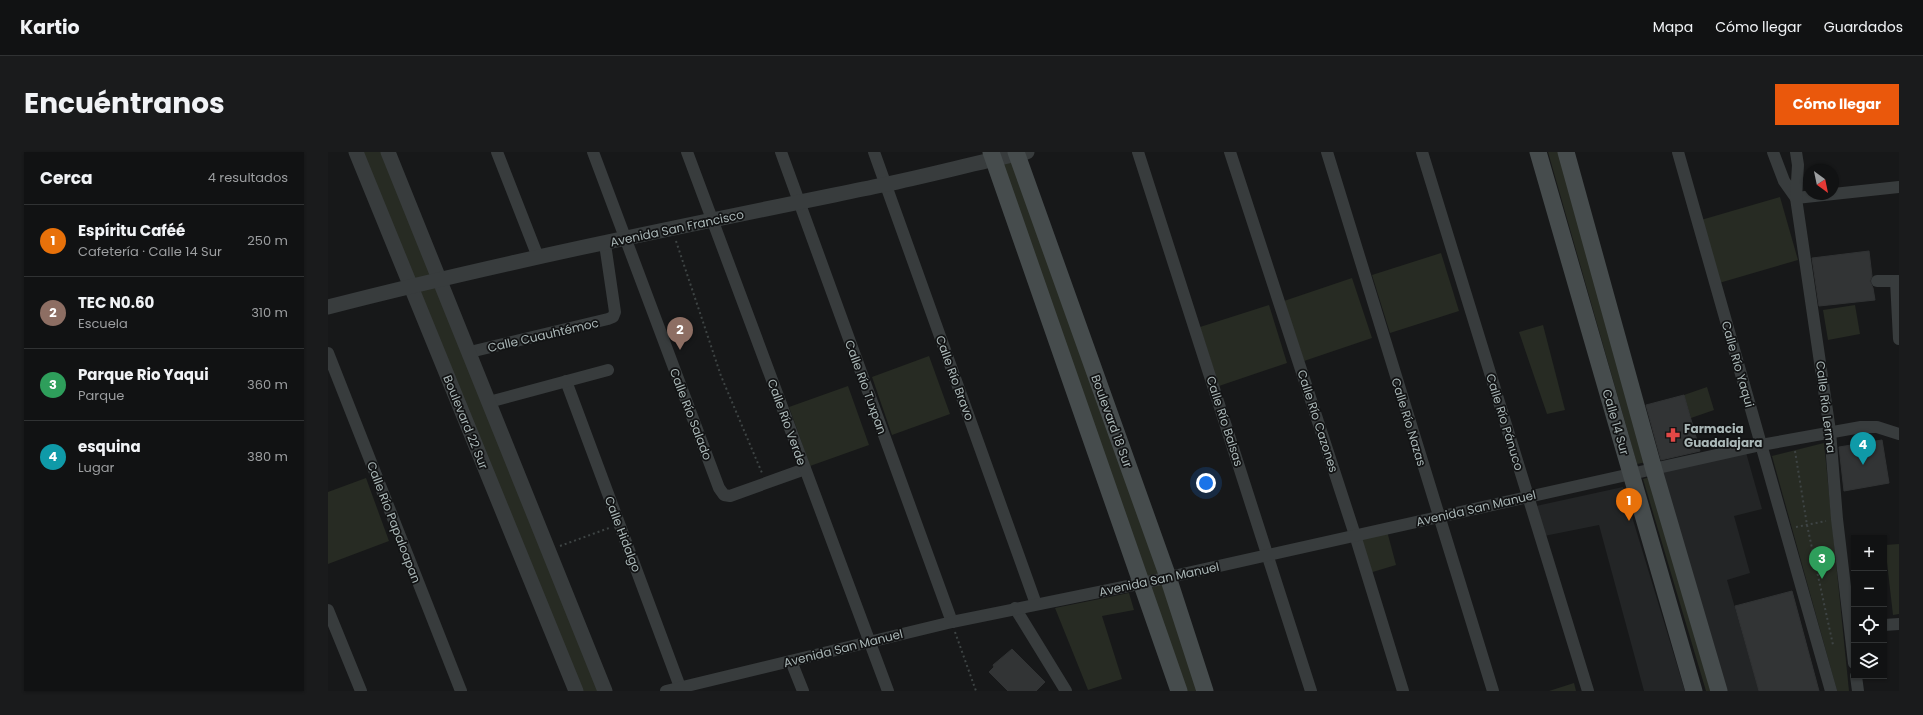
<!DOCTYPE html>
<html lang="es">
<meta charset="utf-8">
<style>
:root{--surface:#111213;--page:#1a1b1c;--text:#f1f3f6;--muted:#9c9ea0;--line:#303233;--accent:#ea580c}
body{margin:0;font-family:Poppins,sans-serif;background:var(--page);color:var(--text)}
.controls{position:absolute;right:12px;bottom:12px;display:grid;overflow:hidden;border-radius:0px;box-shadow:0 1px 3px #0004}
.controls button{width:36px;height:36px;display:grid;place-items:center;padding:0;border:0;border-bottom:1px solid var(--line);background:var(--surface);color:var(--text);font:20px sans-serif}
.compass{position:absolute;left:1475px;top:12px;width:36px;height:36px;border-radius:50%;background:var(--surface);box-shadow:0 1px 3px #0004;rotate:147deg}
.you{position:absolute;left:878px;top:331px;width:14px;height:14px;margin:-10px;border:3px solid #fff;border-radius:50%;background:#1a73e8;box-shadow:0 0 0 6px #1a73e833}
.badge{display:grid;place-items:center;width:26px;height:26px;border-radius:50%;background:var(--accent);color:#fff;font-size:13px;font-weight:700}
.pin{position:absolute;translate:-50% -33px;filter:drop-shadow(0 1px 2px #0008)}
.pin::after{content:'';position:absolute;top:21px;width:14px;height:12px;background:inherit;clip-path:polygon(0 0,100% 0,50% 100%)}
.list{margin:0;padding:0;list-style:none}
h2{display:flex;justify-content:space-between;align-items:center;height:52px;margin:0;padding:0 16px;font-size:17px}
h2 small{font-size:13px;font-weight:400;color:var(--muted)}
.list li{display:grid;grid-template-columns:26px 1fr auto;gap:12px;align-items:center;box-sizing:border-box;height:72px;padding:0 16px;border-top:1px solid var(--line)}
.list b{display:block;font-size:15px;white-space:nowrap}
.list p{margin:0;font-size:13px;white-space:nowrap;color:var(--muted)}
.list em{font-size:13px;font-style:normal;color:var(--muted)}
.icon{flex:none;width:22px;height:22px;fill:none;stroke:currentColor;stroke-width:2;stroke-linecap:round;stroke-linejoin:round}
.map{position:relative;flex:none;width:1571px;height:539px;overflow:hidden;border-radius:0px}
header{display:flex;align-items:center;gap:24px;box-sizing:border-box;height:56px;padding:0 20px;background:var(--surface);border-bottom:1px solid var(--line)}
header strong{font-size:19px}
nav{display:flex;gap:22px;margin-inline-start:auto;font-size:14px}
.intro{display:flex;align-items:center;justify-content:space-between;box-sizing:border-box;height:96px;padding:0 24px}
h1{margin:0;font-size:28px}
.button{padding:10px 18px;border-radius:0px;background:var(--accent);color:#fff;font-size:14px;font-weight:700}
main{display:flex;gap:24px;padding:0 24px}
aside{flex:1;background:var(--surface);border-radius:0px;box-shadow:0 1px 3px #0004}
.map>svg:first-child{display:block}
</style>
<header>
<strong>Kartio</strong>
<nav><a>Mapa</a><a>Cómo llegar</a><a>Guardados</a></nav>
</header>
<div class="intro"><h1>Encuéntranos</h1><a class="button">Cómo llegar</a></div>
<main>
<aside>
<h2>Cerca<small>4 resultados</small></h2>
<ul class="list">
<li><span class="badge" style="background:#e8710a">1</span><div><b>Espíritu Caféé</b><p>Cafetería · Calle 14 Sur</p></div><em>250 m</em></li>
<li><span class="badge" style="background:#8d6e63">2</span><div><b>TEC N0.60</b><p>Escuela</p></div><em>310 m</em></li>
<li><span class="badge" style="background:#2e9e5b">3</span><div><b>Parque Rio Yaqui</b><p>Parque</p></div><em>360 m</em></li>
<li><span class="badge" style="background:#0f9aa8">4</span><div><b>esquina</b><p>Lugar</p></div><em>380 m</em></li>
</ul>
</aside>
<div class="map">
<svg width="1571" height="539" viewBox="0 0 1571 539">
<rect width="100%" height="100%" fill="#171819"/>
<g fill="#232526">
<path d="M1417,297L1434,357L1406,364L1422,421L1399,428L1431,539H1397L1333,321Z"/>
<path d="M1295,335L1357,539H1316L1271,373L1216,384L1208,354Z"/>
</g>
<g fill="#272b23">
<path d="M28,0H60L277,539H248Z"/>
<path d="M663,0H688L877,539H851Z"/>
<path d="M1220,0H1231L1319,310L1309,312Z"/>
<path d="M1452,45L1470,108L1391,131L1373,68Z"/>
<path d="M1113,101L1131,159L1062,181L1044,123Z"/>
<path d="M1024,126L1044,186L976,209L956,149Z"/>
<path d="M941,153L959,211L891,234L872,175Z"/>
<path d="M1527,153L1532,182L1500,188L1495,158Z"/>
<path d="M1215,173L1237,258L1219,262L1191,180Z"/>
<path d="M601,204L622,262L564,283L544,225Z"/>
<path d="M520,234L541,293L482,314L461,255Z"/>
<path d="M1379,235L1386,258L1363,266L1356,243Z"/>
<path d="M1496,291L1521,539H1509L1444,304Z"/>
<path d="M1322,325L1385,539H1378L1315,327Z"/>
<path d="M38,326L61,389L0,412V340Z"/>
<path d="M1059,379L1068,413L1038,422L1028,388Z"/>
<path d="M1571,392V462L1565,463L1557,393Z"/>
<path d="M801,441L806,458L774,464L794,527L760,538L727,456Z"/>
<path d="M1246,531L1248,539H1221Z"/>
</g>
<g fill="#323435" stroke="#313334">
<path d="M1541,99L1544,124L1542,129L1545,136L1547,148L1491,154L1484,106Z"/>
<path d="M1356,243L1372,299L1333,308L1318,253Z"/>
<path d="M1554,288L1561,331L1516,339L1511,295Z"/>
<path d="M1464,439L1491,539H1431L1407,454Z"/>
<path d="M684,497L717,530L708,539H680L661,520L666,515L665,513Z"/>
</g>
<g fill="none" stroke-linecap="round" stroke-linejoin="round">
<g stroke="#3e4444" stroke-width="2" stroke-dasharray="2 3" stroke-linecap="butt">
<path d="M348,89L393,224L434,321"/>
<path d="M1467,299L1479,373L1505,493"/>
<path d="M1468,375L1498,369"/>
<path d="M232,394L281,376"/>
<path d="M627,480L648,539"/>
</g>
<g stroke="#383c3d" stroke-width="12">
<path d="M169,0L210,105"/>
<path d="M265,0L391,336L396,343L402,344L477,317"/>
<path d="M359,0L560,539"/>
<path d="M453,0L624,470"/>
<path d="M546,0L708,452"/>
<path d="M810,0L983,539"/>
<path d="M902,0L1027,383L1075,539"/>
<path d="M999,0L1165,539"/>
<path d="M1094,0L1260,539"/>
<path d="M1350,0L1503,539"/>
<path d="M1445,0L1456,29L1468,46L1571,35"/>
<path d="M1468,0L1470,13L1468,46L1502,279L1509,367L1526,511"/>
<path d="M1549,129H1571"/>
<path d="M1568,129L1571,187"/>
<path d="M142,200L280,167L285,165L287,160L277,92"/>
<path d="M0,201L133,539"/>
<path d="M238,229L352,535"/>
<path d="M161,250L280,218"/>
<path d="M687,456L738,539"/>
<path d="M0,458L33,539"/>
<path d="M1556,473L1571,472"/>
<path d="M463,509L475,539"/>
<path d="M1528,524L1530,539"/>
<path d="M338,539L624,470L815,431L1433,293L1533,275H1549L1571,282"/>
</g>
<g stroke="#383c3d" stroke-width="15">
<path d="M28,0L248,539"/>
<path d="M60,0L277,539"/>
<path d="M0,155C183,108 369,71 555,33C603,23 651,10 699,0"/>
</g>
<g stroke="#464c4d" stroke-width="17">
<path d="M663,0L851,539"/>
<path d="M688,0L840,425L877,539"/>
<path d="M1210,0L1366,539"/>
<path d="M1238,0L1326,318L1391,539"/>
</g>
</g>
<defs>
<symbol id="pharmacy-bare" viewBox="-9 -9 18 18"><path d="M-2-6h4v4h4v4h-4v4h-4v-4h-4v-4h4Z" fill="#e24846" stroke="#121314" stroke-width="2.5" paint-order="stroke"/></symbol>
</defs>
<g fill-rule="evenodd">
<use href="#pharmacy-bare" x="1335" y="273" width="20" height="20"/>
</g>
<g text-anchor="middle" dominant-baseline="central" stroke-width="3.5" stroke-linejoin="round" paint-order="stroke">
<g font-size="12" fill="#aab7b7" stroke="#121314">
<text transform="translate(349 76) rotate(-12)">Avenida San Francisco</text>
<text transform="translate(215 183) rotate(-13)">Calle Cuauhtémoc</text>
<text transform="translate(1410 212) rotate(74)">Calle Río Yaqui</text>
<text transform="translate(627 226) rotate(70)">Calle Río Bravo</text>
<text transform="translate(538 235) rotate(70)">Calle Río Tuxpan</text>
<text transform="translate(1498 255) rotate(83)">Calle Río Lerma</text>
<text transform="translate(363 262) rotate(69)">Calle Río Salado</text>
<text transform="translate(784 269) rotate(70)">Boulevard 18 Sur</text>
<text transform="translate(897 269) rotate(72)">Calle Río Balsas</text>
<text transform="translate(990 269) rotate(72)">Calle Río Cazones</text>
<text transform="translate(138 270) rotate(68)">Boulevard 22 Sur</text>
<text transform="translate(459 270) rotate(70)">Calle Río Verde</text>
<text transform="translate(1081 270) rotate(73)">Calle Río Nazas</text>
<text transform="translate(1177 270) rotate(73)">Calle Río Pánuco</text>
<text transform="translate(1288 270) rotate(74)">Calle 14 Sur</text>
<text transform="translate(1148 356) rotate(-13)">Avenida San Manuel</text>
<text transform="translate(66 370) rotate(69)">Calle Río Papaloapan</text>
<text transform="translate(295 382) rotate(69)">Calle Hidalgo</text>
<text transform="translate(831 427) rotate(-12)">Avenida San Manuel</text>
<text transform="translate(515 496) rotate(-14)">Avenida San Manuel</text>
</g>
<g font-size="12" font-weight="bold" fill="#aab7b7" stroke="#121314" text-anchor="start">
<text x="1356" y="276">Farmacia<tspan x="1356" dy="14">Guadalajara</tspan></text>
</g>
</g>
</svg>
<div class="controls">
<button>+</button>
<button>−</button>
<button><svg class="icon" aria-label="locate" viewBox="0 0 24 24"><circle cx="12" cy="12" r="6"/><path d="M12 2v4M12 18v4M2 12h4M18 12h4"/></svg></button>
<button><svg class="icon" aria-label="layers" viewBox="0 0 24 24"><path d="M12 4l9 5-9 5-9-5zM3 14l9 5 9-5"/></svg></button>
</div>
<svg class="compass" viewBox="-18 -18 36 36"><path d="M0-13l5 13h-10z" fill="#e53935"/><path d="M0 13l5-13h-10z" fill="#9c9ea0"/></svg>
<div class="you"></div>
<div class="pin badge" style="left:1301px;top:369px;background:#e8710a">1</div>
<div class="pin badge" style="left:352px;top:198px;background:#8d6e63">2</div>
<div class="pin badge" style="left:1494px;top:427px;background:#2e9e5b">3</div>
<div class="pin badge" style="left:1535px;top:313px;background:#0f9aa8">4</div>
</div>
</main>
